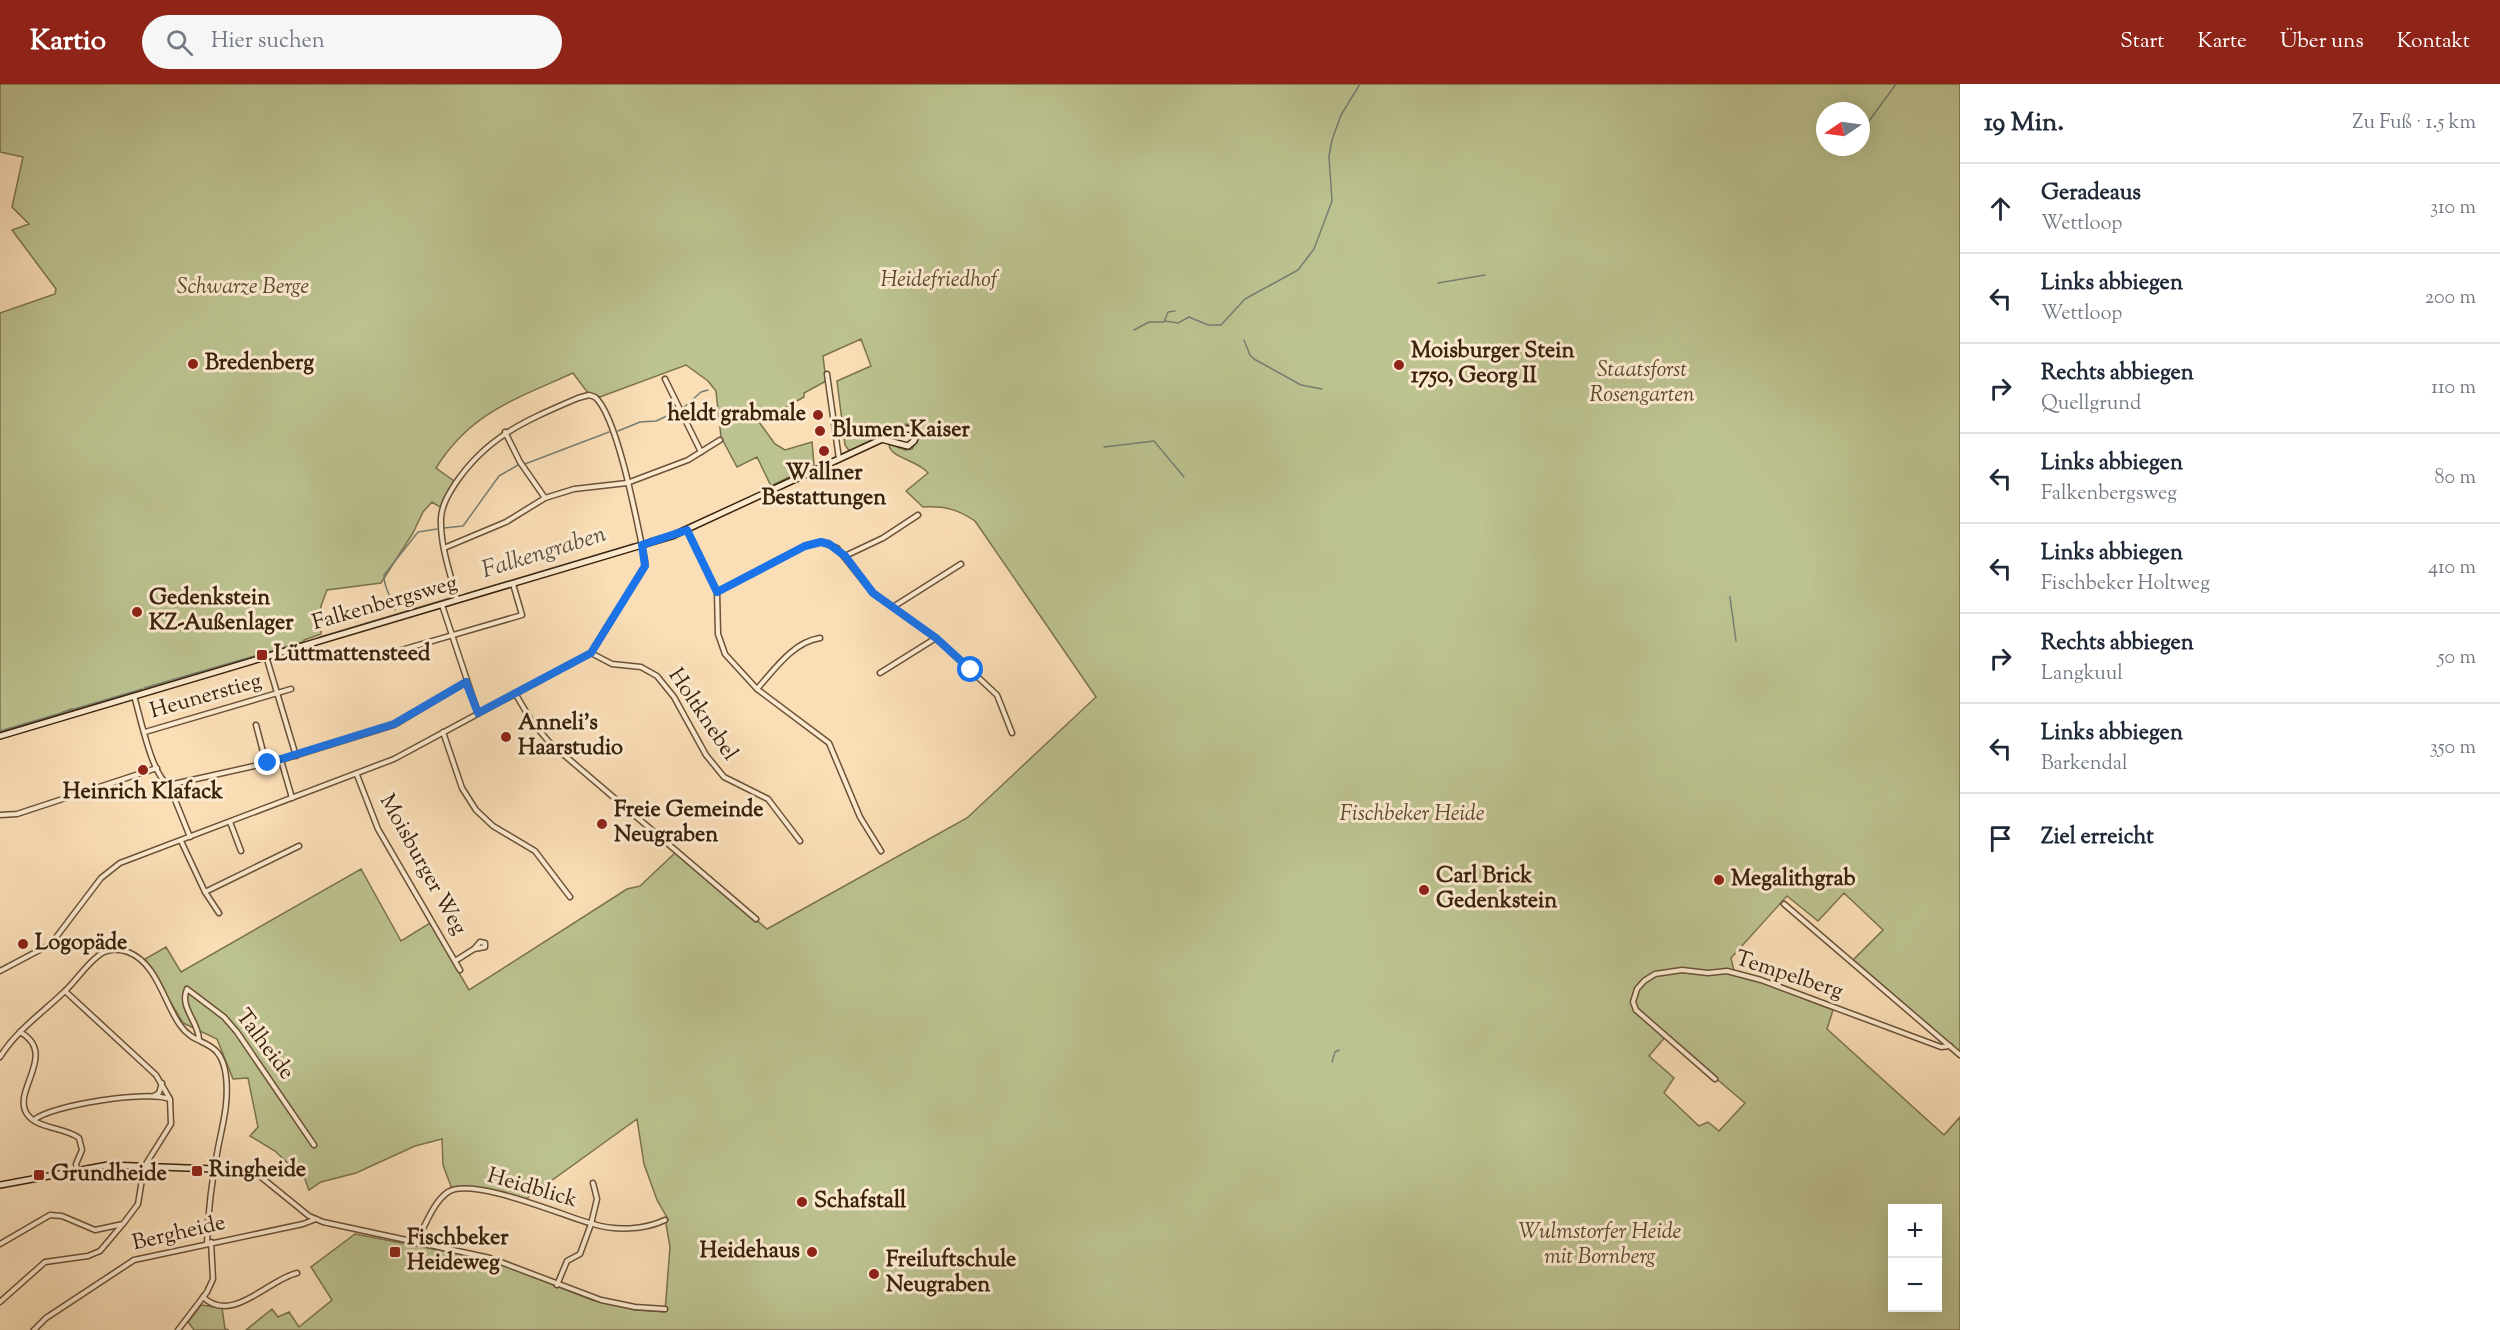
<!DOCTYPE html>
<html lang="de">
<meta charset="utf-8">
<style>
:root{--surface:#fff;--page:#f6f6f7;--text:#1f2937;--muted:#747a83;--line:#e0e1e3;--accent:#8f2418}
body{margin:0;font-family:"Sorts Mill Goudy",serif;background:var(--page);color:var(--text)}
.controls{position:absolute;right:18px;bottom:18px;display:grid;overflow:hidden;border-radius:0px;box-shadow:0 6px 24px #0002}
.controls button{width:54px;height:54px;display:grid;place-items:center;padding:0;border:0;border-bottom:2px solid var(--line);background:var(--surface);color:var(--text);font:30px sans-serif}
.compass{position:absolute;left:1816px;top:18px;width:54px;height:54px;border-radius:50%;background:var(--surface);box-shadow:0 6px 24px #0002;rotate:257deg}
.stop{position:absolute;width:18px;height:18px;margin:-14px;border:4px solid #1a73e8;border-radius:50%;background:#fff}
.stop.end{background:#1a73e8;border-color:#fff;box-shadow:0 2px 6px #0008}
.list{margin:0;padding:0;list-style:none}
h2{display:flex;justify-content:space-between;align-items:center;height:78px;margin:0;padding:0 24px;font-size:26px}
h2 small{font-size:20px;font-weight:400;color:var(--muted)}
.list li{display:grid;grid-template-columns:39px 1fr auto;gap:18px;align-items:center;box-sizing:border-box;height:90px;padding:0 24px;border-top:2px solid var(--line)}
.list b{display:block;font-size:22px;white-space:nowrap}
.list p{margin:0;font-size:20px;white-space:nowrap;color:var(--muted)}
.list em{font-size:20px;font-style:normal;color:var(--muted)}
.icon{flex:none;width:33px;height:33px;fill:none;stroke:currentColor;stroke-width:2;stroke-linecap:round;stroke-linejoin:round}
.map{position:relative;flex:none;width:1960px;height:1246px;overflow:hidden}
header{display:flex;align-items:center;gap:36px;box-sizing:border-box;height:84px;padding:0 30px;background:var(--accent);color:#fff}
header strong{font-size:28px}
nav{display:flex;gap:33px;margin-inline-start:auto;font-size:21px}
.search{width:420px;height:54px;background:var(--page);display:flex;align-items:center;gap:15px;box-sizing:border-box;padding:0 21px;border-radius:33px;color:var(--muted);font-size:22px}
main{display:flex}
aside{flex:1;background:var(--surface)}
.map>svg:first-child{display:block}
</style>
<header>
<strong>Kartio</strong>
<div class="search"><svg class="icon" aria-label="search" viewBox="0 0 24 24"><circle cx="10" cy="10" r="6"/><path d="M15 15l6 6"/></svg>Hier suchen</div>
<nav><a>Start</a><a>Karte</a><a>Über uns</a><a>Kontakt</a></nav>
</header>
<main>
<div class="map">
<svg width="1960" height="1246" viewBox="0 0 1960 1246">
<rect width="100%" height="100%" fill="#fadeb6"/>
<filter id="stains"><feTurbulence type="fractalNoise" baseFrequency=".00333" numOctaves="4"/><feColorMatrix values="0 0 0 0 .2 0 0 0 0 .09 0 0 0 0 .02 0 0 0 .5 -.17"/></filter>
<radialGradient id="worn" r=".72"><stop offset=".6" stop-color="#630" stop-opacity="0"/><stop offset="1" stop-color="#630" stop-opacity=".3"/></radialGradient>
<g fill="#bcc290" stroke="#7b724e" stroke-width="1.5" fill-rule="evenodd">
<path d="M0,0H1960V970L1853,876L1883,846L1844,809L1818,837L1787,812L1731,874L1734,887L1760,895L1763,899L1833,926L1827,945L1944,1051L1960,1033V1246H246L272,1225L278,1233L289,1228L299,1243L332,1216L311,1183L355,1150L490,1176L592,1216L636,1226L665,1228L670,1163L666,1140L668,1135L657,1116L644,1080L637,1035L526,1115L463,1104L452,1105L443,1081L442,1055L415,1062L356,1089L321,1098L309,1106L300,1082L294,1085L275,1067L250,1052L258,1043L248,994L233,995L217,955L183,939L145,875L166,863L181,888L361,785L401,857L430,839L469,906L627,805L640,802L676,768L767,845L967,734L1096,613L975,437C957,425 945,422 923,423L906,407L928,389C918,376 889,374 889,360L905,366L912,365L916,358L908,340L850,368L845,361L837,297L871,282L861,255L823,272L826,297L804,309V313L759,338L775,360L785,366L812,358L814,381L771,402L757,373L737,383L721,353L716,307L708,297L686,281L600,313L587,308L573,289C516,315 471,328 436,384L454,397L440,423L432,418L423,428L413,449L381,499L327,506L321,522V550L304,556V559L278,567L74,628L72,625L63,628L64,631L0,650V229L55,210L56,205L12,146L29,140L12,123L23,73L0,68ZM1825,27H1861V63H1825ZM1666,952L1745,1019L1719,1047L1708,1038L1699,1042L1664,1009L1674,994L1649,972ZM1892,1124H1938V1224H1892Z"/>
<path d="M201,1221L222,1224L225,1245L229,1246H194L188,1238Z"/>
</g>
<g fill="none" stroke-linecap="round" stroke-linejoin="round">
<g stroke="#777e72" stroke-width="1.5">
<path d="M1869,37L1896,0"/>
<path d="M1861,52L1870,43"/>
<path d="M1438,199L1485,191"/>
<path d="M1165,237L1178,239L1189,233L1208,241H1221L1245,215L1298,186L1314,165L1332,117L1329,72L1332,56L1341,31L1360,0"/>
<path d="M1134,246L1149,238H1164L1168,228L1175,227"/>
<path d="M1244,256L1250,271L1254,275L1301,301L1322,305"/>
<path d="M682,325L701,308L708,306"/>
<path d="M618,347L640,338L656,337L680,326"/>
<path d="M1104,363L1154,357L1184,393"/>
<path d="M845,369L906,340"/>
<path d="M525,380L609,348"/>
<path d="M788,396L831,375"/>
<path d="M444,444L463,442L499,392L518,381"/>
<path d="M649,455L666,450"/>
<path d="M465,510L633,460"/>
<path d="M1730,513L1736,557"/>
<path d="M395,526C392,514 383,503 384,491L418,448L437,445"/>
<path d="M320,553L450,514"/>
<path d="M144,604L303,558"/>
<path d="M0,647L142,605"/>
<path d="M1332,978L1335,968L1339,966"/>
</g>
<defs>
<g id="street">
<path d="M827,290L839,375"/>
<path d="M665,295L701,368"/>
<path d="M505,348L520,378L545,414"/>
<path d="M687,446L717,508L718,550L725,570L757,605L829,659L860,733L881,767"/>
<path d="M444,464L506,438L545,414L574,405L627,399L688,376L720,356"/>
<path d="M845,472L883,454L918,431"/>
<path d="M717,508L805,462L821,458L837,464L873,509L936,554L997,611L1012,649"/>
<path d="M442,521L478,629"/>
<path d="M893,523L961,480"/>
<path d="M391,569L522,531L513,500"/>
<path d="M591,569L612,580L641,583L657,592L674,613L706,671L724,693L768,715L800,757"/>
<path d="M266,572L296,672"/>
<path d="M880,589L936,554"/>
<path d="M757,605C774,586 793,558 820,554"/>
<path d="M515,609L532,638L550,659L756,835"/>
<path d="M134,612C140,631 152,693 169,701L190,753"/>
<path d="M256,641L266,679"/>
<path d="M145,648L291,605"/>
<path d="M443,648L462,704L476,726L493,742L535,767L570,813"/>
<path d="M281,676L292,714"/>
<path d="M357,691L378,745L460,886"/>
<path d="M169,701L281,676L394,641L466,598"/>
<path d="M0,731L17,730L157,684"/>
<path d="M230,738L241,767"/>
<path d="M181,757L205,808L219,829"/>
<path d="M205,808L299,762"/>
<path d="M1784,820L1960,971"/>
<path d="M455,877L474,865L480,858L485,859V863L474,865"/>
<path d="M0,887L51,860L101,794L120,779L394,675L591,569L645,482V477C638,443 618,333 595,313L589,311L578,314C527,336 487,352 455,400C448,411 442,421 441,434C440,461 450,489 457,515"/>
<path d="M20,948C59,970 11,1007 27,1030C37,1045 65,1043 79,1054L82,1066L76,1080L77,1086"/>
<path d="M199,955C198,937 179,923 187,905L224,933L237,948L314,1061"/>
<path d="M0,973C16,947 42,929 64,908C76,897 85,882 98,872C106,865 119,864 128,868C157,879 164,919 180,941C196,965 221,952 226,992C229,1018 223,1039 218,1064C212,1095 208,1128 207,1159"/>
<path d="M1715,995L1636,926L1633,918L1637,905L1644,897L1655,890L1682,886L1708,889L1727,887L1761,896L1941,963L1950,962"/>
<path d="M154,1012L159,1009L162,999"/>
<path d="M34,1036C51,1021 149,1006 169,1015"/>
<path d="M214,1085L256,1089L309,1132L323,1138L490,1174L601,1216L635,1223L665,1225"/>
<path d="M416,1158C425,1143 433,1118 448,1108C472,1092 566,1133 593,1140C616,1147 644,1146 665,1136"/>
<path d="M0,1160L50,1131L62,1132L95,1146L123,1140L138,1120L144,1083L171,1040L170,1015L156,991L65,907"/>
<path d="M557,1201L567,1177L580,1170L591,1140L597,1115L593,1099"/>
<path d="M203,1213C232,1241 269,1195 297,1189"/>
<path d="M0,1218L45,1178L88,1172L100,1167L122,1141"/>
<path d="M34,1246L46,1234L134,1176L303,1140L316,1135"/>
<path d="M178,1246L207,1208L213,1195L211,1158"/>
</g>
<g id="secondary">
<path d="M0,652L672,452L904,345H911L916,351L914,357L908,362L881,355"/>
<path d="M0,1101L108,1081L214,1085"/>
</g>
</defs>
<use href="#street" stroke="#6a5137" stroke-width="7"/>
<use href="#secondary" stroke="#3a220d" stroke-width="8"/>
<use href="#street" stroke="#fcead0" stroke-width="4"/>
<use href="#secondary" stroke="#fcead0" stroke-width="5"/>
</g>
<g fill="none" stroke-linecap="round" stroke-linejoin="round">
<path stroke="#1a73e8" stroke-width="8" d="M268,679L394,640L466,598L478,629L591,569L645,482L642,461L687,446L717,508L805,462L821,458L829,460L845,472L873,509L936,554L971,586"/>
</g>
<g fill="#8f2418" stroke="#fcead0" stroke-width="2">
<circle cx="193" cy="280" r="6"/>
<circle cx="1399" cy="281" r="6"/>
<circle cx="818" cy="331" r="6"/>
<circle cx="820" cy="347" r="6"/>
<circle cx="824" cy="367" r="6"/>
<circle cx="137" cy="528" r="6"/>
<rect x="256" y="565" width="12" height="12" rx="3"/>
<circle cx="506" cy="653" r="6"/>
<circle cx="143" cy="686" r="6"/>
<circle cx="602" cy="740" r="6"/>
<circle cx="1719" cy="796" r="6"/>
<circle cx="1424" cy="806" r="6"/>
<circle cx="23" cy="860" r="6"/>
<rect x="191" y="1081" width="12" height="12" rx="3"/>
<rect x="33" y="1085" width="12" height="12" rx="3"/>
<circle cx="802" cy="1118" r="6"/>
<rect x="389" y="1162" width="12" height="12" rx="3"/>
<circle cx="812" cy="1168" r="6"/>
<circle cx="874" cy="1190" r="6"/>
</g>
<g text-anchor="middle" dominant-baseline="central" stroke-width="6" stroke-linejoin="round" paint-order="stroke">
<g font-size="22" font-style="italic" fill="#5a4a2e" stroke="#fcead0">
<text x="939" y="197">Heidefriedhof</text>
<text x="243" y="204">Schwarze Berge</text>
<text x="1642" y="287">Staatsforst<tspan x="1642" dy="25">Rosengarten</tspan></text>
<text x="1412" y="731">Fischbeker Heide</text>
<text x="1600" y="1149">Wulmstorfer Heide<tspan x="1600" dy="25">mit Bornberg</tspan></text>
</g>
<g font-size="22" font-weight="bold" fill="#3a220d" stroke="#fcead0" text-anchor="start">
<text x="1411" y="268">Moisburger Stein<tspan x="1411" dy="25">1750, Georg II</tspan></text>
<text x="205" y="280">Bredenberg</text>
<text x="806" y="331" text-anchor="end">heldt grabmale</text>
<text x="832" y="347">Blumen Kaiser</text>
<text x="824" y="390" text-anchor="middle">Wallner<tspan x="824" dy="25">Bestattungen</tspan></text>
<text x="149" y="515">Gedenkstein<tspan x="149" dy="25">KZ-Außenlager</tspan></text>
<text x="274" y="571">Lüttmattensteed</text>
<text x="518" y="640">Anneli's<tspan x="518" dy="25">Haarstudio</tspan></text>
<text x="143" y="709" text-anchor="middle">Heinrich Klafack</text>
<text x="614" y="727">Freie Gemeinde<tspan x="614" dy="25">Neugraben</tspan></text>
<text x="1436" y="793">Carl Brick<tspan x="1436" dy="25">Gedenkstein</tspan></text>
<text x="1731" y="796">Megalithgrab</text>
<text x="35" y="860">Logopäde</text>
<text x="209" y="1087">Ringheide</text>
<text x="51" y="1091">Grundheide</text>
<text x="814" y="1118">Schafstall</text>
<text x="407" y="1155">Fischbeker<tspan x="407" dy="25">Heideweg</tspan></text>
<text x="800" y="1168" text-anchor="end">Heidehaus</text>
<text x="886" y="1177">Freiluftschule<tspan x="886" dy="25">Neugraben</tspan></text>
</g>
<g font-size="22" fill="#3a220d" stroke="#fcead0">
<text transform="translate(385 520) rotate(-16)">Falkenbergsweg</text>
<text transform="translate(206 613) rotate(-16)">Heunerstieg</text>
<text transform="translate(702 631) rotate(56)">Holtknebel</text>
<text transform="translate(422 781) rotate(61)">Moisburger Weg</text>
<text transform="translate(1789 892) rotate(18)">Tempelberg</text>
<text transform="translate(264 961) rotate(53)">Talheide</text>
<text transform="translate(532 1105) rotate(16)">Heidblick</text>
<text transform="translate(179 1150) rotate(-13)">Bergheide</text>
</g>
<g font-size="24" font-style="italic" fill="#595040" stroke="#fcead0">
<text transform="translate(544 469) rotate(-17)">Falkengraben</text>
</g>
</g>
<rect width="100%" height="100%" filter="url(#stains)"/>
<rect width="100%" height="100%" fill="url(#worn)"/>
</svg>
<div class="controls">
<button>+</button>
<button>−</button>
</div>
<svg class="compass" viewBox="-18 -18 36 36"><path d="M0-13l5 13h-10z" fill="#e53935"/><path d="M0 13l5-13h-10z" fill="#747a83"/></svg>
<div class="stop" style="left:971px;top:586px"></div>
<div class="stop end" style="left:268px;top:679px"></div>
</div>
<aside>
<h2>19 Min.<small>Zu Fuß · 1.5 km</small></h2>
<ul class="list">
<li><svg class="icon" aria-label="ahead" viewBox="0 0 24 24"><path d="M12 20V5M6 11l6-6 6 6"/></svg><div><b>Geradeaus</b><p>Wettloop</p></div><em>310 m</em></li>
<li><svg class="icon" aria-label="left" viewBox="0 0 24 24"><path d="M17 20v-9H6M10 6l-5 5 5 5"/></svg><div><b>Links abbiegen</b><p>Wettloop</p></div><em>200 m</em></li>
<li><svg class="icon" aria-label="right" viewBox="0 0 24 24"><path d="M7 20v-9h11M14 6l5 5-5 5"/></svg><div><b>Rechts abbiegen</b><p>Quellgrund</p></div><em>110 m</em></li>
<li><svg class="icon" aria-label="left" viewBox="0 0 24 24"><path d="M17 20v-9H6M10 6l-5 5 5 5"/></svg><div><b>Links abbiegen</b><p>Falkenbergsweg</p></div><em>80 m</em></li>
<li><svg class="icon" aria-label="left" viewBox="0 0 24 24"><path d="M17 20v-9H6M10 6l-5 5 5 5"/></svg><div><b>Links abbiegen</b><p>Fischbeker Holtweg</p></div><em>410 m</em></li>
<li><svg class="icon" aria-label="right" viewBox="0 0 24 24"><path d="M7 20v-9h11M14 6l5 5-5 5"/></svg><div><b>Rechts abbiegen</b><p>Langkuul</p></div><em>50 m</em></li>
<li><svg class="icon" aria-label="left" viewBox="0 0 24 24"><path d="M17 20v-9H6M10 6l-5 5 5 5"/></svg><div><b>Links abbiegen</b><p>Barkendal</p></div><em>350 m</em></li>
<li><svg class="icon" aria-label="arrive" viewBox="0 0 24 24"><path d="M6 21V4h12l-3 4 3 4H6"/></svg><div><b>Ziel erreicht</b></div></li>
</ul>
</aside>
</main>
